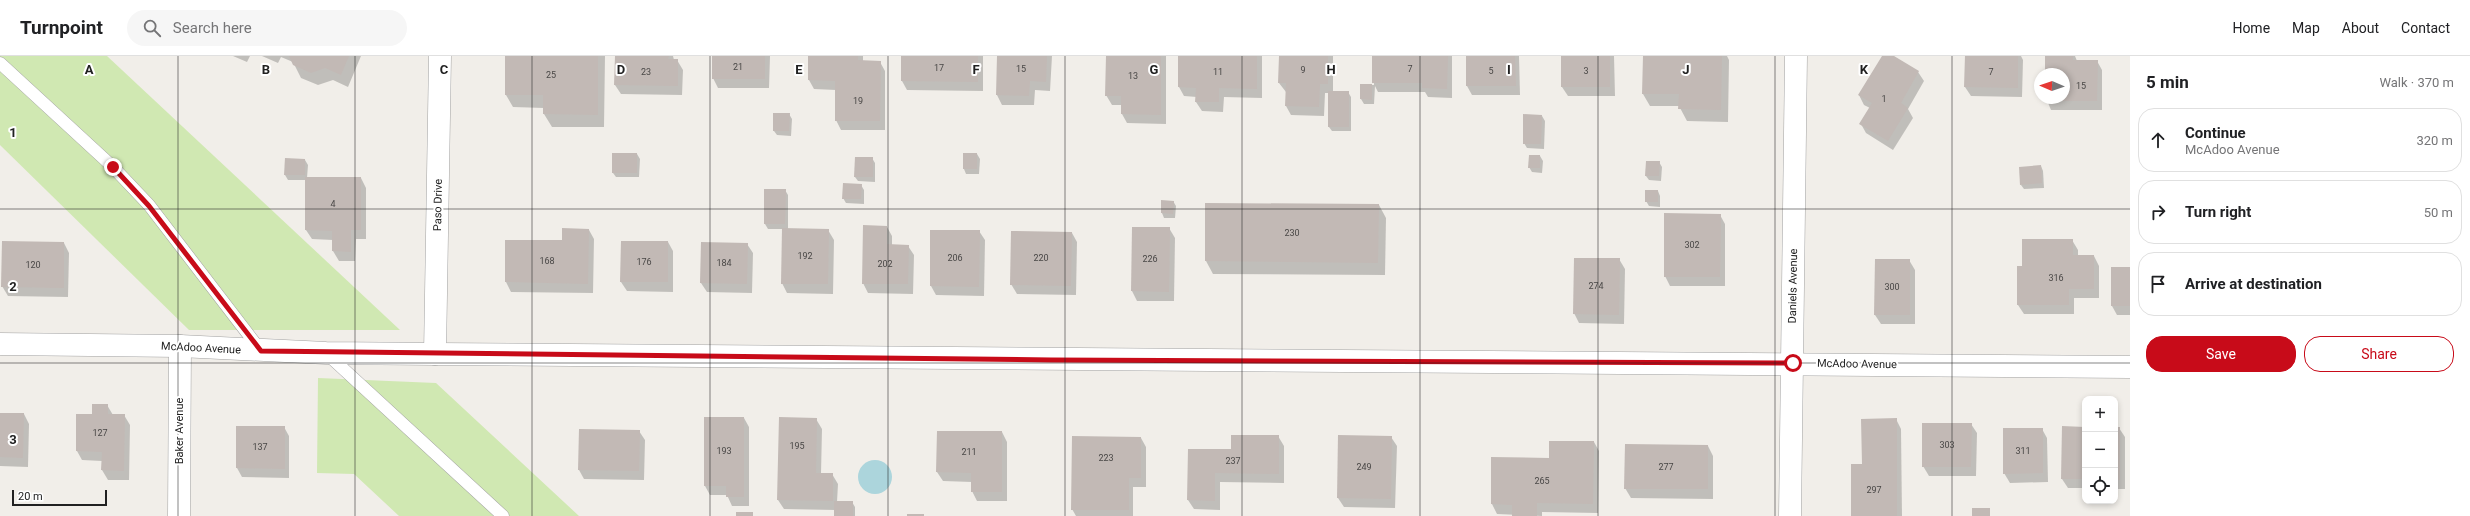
<!DOCTYPE html>
<meta charset="utf-8">
<style>
:root{--surface:#fff;--page:#f6f6f6;--text:#202124;--muted:#757577;--line:#e0e0e0;--accent:#c80b19}
body{margin:0;font-family:Roboto,sans-serif;background:var(--page);color:var(--text)}
.controls{position:absolute;right:12px;bottom:12px;display:grid;overflow:hidden;border-radius:8px;box-shadow:0 2px 6px #0003}
.controls button{width:36px;height:36px;display:grid;place-items:center;padding:0;border:0;border-bottom:1px solid var(--line);background:var(--surface);color:var(--text);font:20px sans-serif}
.compass{position:absolute;left:2034px;top:12px;width:36px;height:36px;border-radius:50%;background:var(--surface);box-shadow:0 2px 6px #0003;rotate:272deg}
.scale{position:absolute;left:12px;bottom:10px;width:95px;box-sizing:border-box;padding-left:4px;border:2px solid #212121;border-top:0;font-size:11px;line-height:14px;white-space:nowrap;color:#212121;-webkit-text-stroke:3px #fff;paint-order:stroke}
.stop{position:absolute;width:12px;height:12px;margin:-9px;border:3px solid #c80b19;border-radius:50%;background:#fff}
.stop.end{background:#c80b19;border-color:#fff;box-shadow:0 1px 4px #0008}
.list{margin:0;padding:0;list-style:none}
h2{display:flex;justify-content:space-between;align-items:center;height:52px;margin:0;padding:0 16px;font-size:17px}
h2 small{font-size:13px;font-weight:400;color:var(--muted)}
.list li{display:grid;grid-template-columns:26px 1fr auto;gap:12px;align-items:center;box-sizing:border-box;height:64px;margin:0 8px 8px;padding:0 8px;border:1px solid var(--line);border-radius:16px}
.list b{display:block;font-size:15px;white-space:nowrap}
.list p{margin:0;font-size:13px;white-space:nowrap;color:var(--muted)}
.list em{font-size:13px;font-style:normal;color:var(--muted)}
.actions{display:flex;gap:8px;padding:12px 16px}
.actions a{flex:1;padding:9px 0;border:1px solid var(--accent);border-radius:16px;text-align:center;font-size:14px;color:var(--accent)}
.actions .main{background:var(--accent);color:#fff}
.icon{flex:none;width:22px;height:22px;fill:none;stroke:currentColor;stroke-width:2;stroke-linecap:round;stroke-linejoin:round}
.map{position:relative;flex:none;width:2130px;height:460px;overflow:hidden}
header{display:flex;align-items:center;gap:24px;box-sizing:border-box;height:56px;padding:0 20px;background:var(--surface);border-bottom:1px solid var(--line)}
header strong{font-size:19px}
nav{display:flex;gap:22px;margin-inline-start:auto;font-size:14px}
.search{width:280px;height:36px;background:var(--page);display:flex;align-items:center;gap:10px;box-sizing:border-box;padding:0 14px;border-radius:22px;color:var(--muted);font-size:15px}
main{display:flex}
aside{flex:1;background:var(--surface)}
.map>svg:first-child{display:block}
</style>
<header>
<strong>Turnpoint</strong>
<div class="search"><svg class="icon" aria-label="search" viewBox="0 0 24 24"><circle cx="10" cy="10" r="6"/><path d="M15 15l6 6"/></svg>Search here</div>
<nav><a>Home</a><a>Map</a><a>About</a><a>Contact</a></nav>
</header>
<main>
<div class="map">
<svg width="2130" height="460" viewBox="0 0 2130 460">
<rect width="100%" height="100%" fill="#f1eee9"/>
<g fill="#d0e8b2">
<path d="M0,0H107L400,274H189L0,89Z"/>
<path d="M318,322L436,327L579,460H399L354,418L317,417Z"/>
</g>
<circle fill="#acd5dc" cx="875" cy="421" r="17"/>
<g fill="#0003">
<path d="M233,0H250L247,6Z"/>
<path d="M262,0H361L348,31L333,24L318,29L301,22L293,6L281,1L278,7Z"/>
<path d="M506,0H605L604,71H552L544,58V52L513,51L506,39Z"/>
<path d="M616,0H673L674,4H677L683,14L682,39L621,38L615,29Z"/>
<path d="M713,0H770L769,32H718L713,22Z"/>
<path d="M809,0H863V5L880,6L885,15V74H841L836,64V34L814,33L809,24Z"/>
<path d="M902,0H983V35L907,34L902,25Z"/>
<path d="M998,0H1052L1050,35L1035,34L1034,49H1002L997,39Z"/>
<path d="M1107,0H1166V68L1127,67L1122,58V49H1112L1106,39Z"/>
<path d="M1179,0H1262V42L1224,41L1223,56L1202,55L1196,46L1197,41L1184,40L1179,31Z"/>
<path d="M1280,0H1333V36H1348L1351,41V75H1332L1329,71V37H1325L1324,60L1291,59L1286,50V36L1279,27Z"/>
<path d="M1373,0H1452V42L1428,41L1425,36H1378L1375,30L1374,48H1364L1361,43V29H1374Z"/>
<path d="M1467,0H1519L1520,39H1472L1467,30Z"/>
<path d="M1562,0H1614L1615,40H1568L1562,31Z"/>
<path d="M1644,0H1727L1729,4L1728,66L1687,65L1679,50H1650L1643,38Z"/>
<path d="M1883,0H1893L1918,16L1924,25L1908,53L1913,62L1893,94L1866,77L1861,68L1870,52L1864,49L1859,39Z"/>
<path d="M1966,0H2021L2023,4L2022,41L1971,40L1965,31Z"/>
<path d="M2046,0H2075L2077,5H2097L2102,14V54H2051L2046,42H2064V18H2046Z"/>
<path d="M789,58L792,63L791,80L777,79L774,75Z"/>
<path d="M1542,60L1545,65L1544,93L1527,92L1524,87Z"/>
<path d="M637,98L640,103L639,121H616L613,117Z"/>
<path d="M964,98H977L980,103L979,118H966L964,113Z"/>
<path d="M1540,100L1543,105L1542,117L1532,116L1529,111Z"/>
<path d="M872,102L875,107V126L858,125L855,121Z"/>
<path d="M305,104L308,109L307,122H361L366,132V183H356L355,205H339L333,195V184L312,183L306,174V124H288L285,119Z"/>
<path d="M1659,106L1662,111L1661,125L1649,124L1646,120Z"/>
<path d="M2041,110L2043,115L2044,132L2024,133L2021,129Z"/>
<path d="M861,129L864,134V148L846,147L843,142Z"/>
<path d="M785,134L788,139V173L828,174L834,184L833,238L787,237L782,227V173H768L765,168Z"/>
<path d="M1658,135L1660,140V151L1649,150L1646,145Z"/>
<path d="M1173,145L1176,150L1175,162H1164L1162,157Z"/>
<path d="M1206,148L1379,149L1386,162L1385,219L1213,218L1206,205Z"/>
<path d="M1720,159L1725,168V230H1670L1665,220Z"/>
<path d="M887,171L892,180V189L908,190L914,199L913,238L868,237L863,227Z"/>
<path d="M1133,172H1169L1175,182L1174,245H1137L1132,235Z"/>
<path d="M589,174L594,183L593,237L511,236L506,226V185H563Z"/>
<path d="M979,175L985,184L984,240L936,239L931,230Z"/>
<path d="M1072,177L1077,186L1076,239L1017,238L1011,228Z"/>
<path d="M2072,184L2078,194V200H2094L2099,210V242H2074V258H2024L2018,249L2023,211Z"/>
<path d="M668,186L673,195V236L627,235L621,226Z"/>
<path d="M64,187L69,197L68,241L8,240L2,230Z"/>
<path d="M747,188L753,197L752,237L707,236L701,227Z"/>
<path d="M1619,203L1625,213L1624,268L1579,267L1574,257Z"/>
<path d="M1909,204L1915,214V268H1881L1875,259Z"/>
<path d="M2112,212H2130V259H2117L2112,250Z"/>
<path d="M107,349L113,359H124L130,369L129,424H108L102,414V405L82,404L77,395L93,359Z"/>
<path d="M0,358H24L29,368L28,411L0,410Z"/>
<path d="M744,362L749,371V450H732L727,439H710L705,430Z"/>
<path d="M816,363L822,373L821,418H832L838,428L837,446H852L855,451V460H835V454L784,453L778,444Z"/>
<path d="M1896,363L1901,373L1902,460H1852Z"/>
<path d="M1971,368L1977,377L1976,420H1929L1923,410Z"/>
<path d="M237,371H284L289,380V422L242,421L237,412Z"/>
<path d="M2085,372V432H2068L2062,423Z"/>
<path d="M2115,372H2119L2125,381V433H2115Z"/>
<path d="M2042,373L2047,382L2048,426L2010,427L2004,417Z"/>
<path d="M639,375L645,384L644,424L584,423L579,414Z"/>
<path d="M1002,376L1007,386V445H977L972,435V426L943,425L937,416Z"/>
<path d="M1278,380L1284,390V427L1220,426V454L1194,453L1188,444L1189,394H1232Z"/>
<path d="M1339,380L1391,381L1397,390L1395,452L1344,451L1338,442Z"/>
<path d="M1141,382L1146,391V431H1133V460H1076L1072,453Z"/>
<path d="M1594,386L1599,395L1598,457L1542,456V460L1497,458L1492,448V402L1550,403Z"/>
<path d="M1708,390L1713,400V443L1631,442L1625,432Z"/>
</g>
<g fill="#c2b9b5">
<path d="M289,0H349L341,19L325,12L311,17L293,9Z"/>
<path d="M505,0H598V59L543,58V39H505Z"/>
<path d="M615,0H669L668,3H678V30L614,29Z"/>
<rect x="712" y="0" width="53" height="23"/>
<path d="M808,0H858V4L881,5L880,65H835V25L808,24Z"/>
<path d="M901,0H978V26L901,25Z"/>
<path d="M997,0H1047L1046,26L1030,25L1029,40L996,39Z"/>
<path d="M1106,0H1161V59L1121,58V40H1105Z"/>
<path d="M1178,0H1257V33L1219,32V46H1195L1196,32L1178,31Z"/>
<path d="M1279,0H1328V28H1320L1319,51L1285,50L1286,27H1278Z"/>
<path d="M1372,0H1448L1447,33L1422,32V27H1372Z"/>
<path d="M1466,0H1515L1516,30H1466Z"/>
<rect x="1561" y="0" width="49" height="31"/>
<path d="M1643,0H1722L1721,54L1678,53L1679,38H1642Z"/>
<path d="M1882,0H1894L1919,15L1901,47L1908,52L1888,85L1859,68L1872,47L1858,39Z"/>
<path d="M1965,0H2018V32L1964,31Z"/>
<path d="M2045,0H2073V4H2098L2097,45H2045V42H2064V18H2045Z"/>
<path d="M1360,28H1372V44L1360,43Z"/>
<rect x="1328" y="35" width="21" height="36"/>
<path d="M773,57H790L789,75H773Z"/>
<path d="M1523,58L1542,59L1541,88H1523Z"/>
<rect x="612" y="97" width="25" height="20"/>
<rect x="963" y="97" width="14" height="16"/>
<path d="M1529,99H1540V112H1528Z"/>
<path d="M855,101H873V121H854Z"/>
<path d="M285,102L305,103V119H284Z"/>
<path d="M1646,105H1660L1659,120H1645Z"/>
<path d="M2041,109L2042,127L2020,129L2019,111Z"/>
<path d="M305,121H361V174H351V196L332,195V175L305,174Z"/>
<path d="M843,127L862,128L861,143H842Z"/>
<path d="M764,133H786L785,168H764Z"/>
<rect x="1645" y="134" width="13" height="12"/>
<path d="M1161,144L1174,145L1173,158L1161,157Z"/>
<path d="M1205,147L1379,148L1378,207L1205,205Z"/>
<path d="M1664,157L1721,158L1720,221H1664Z"/>
<path d="M863,169L887,170V188L909,189L908,228H862Z"/>
<path d="M1132,171H1170L1169,236L1131,235Z"/>
<path d="M562,172L589,173L588,228L505,226V184H562Z"/>
<path d="M782,172L829,173L828,228H781Z"/>
<path d="M930,174H980L979,231L930,230Z"/>
<path d="M1011,175L1072,176L1071,230L1010,229Z"/>
<path d="M2022,183H2073V199H2094V233H2069V249H2017V210H2022Z"/>
<path d="M2,185L64,186V232L1,231Z"/>
<path d="M621,185H668V226H620Z"/>
<path d="M701,186L748,187L747,228L700,227Z"/>
<path d="M1574,202H1620L1619,259L1573,258Z"/>
<path d="M1875,203H1910V259H1874Z"/>
<rect x="2111" y="211" width="19" height="39"/>
<path d="M92,348H108V358H125L124,415L101,414L102,396L76,395V358H92Z"/>
<path d="M0,357H24L23,402L0,401Z"/>
<path d="M704,361H744V441H726V430H704Z"/>
<path d="M779,361L817,362L816,417H833V445L777,444Z"/>
<path d="M1897,362V460H1851V408H1862L1861,363Z"/>
<path d="M1922,367H1972L1971,411H1922Z"/>
<path d="M236,370H285V413L236,412Z"/>
<path d="M2062,370L2085,371V423H2061Z"/>
<rect x="2115" y="371" width="5" height="53"/>
<path d="M2003,372H2043V417L2003,418Z"/>
<path d="M579,373L640,374L639,415L578,414Z"/>
<path d="M937,375H1002V436H971V417L936,416Z"/>
<path d="M1231,379H1279V418L1215,417V445L1187,444L1188,393H1231Z"/>
<path d="M1338,379L1392,380L1391,443L1337,442Z"/>
<path d="M1072,380L1141,381V422H1129V454H1071Z"/>
<path d="M1549,385H1594L1593,448L1537,447V460H1512V449L1491,448V401L1549,402Z"/>
<path d="M1625,388L1708,389V433H1624Z"/>
<rect x="834" y="445" width="19" height="15"/>
<rect x="1972" y="452" width="18" height="8"/>
<rect x="736" y="456" width="17" height="4"/>
<rect x="907" y="458" width="17" height="2"/>
</g>
<g fill="none" stroke-linecap="round" stroke-linejoin="round">
<defs>
<g id="lane">
<path d="M0,7L113,111L149,149L261,295"/>
<path d="M326,297L503,460"/>
</g>
<g id="street">
<path d="M0,288L180,290L326,297L435,298L2130,311"/>
<path d="M435,298L440,0"/>
<path d="M179,460L180,290"/>
<path d="M1790,460L1796,0"/>
</g>
</defs>
<use href="#lane" stroke="#a2a2a2" stroke-width="13"/>
<use href="#street" stroke="#a2a2a2" stroke-width="23"/>
<use href="#lane" stroke="#fff" stroke-width="12"/>
<use href="#street" stroke="#fff" stroke-width="22"/>
</g>
<g fill="none" stroke-linecap="round" stroke-linejoin="round">
<path stroke="#c80b19" stroke-width="5" d="M113,111L149,150L261,295L1051,304L1793,307"/>
</g>
<path fill="none" stroke="#212121" stroke-width="1" stroke-opacity="0.55" d="M178,0V460M355,0V460M532,0V460M710,0V460M888,0V460M1065,0V460M1242,0V460M1420,0V460M1598,0V460M1775,0V460M1952,0V460M0,153H2130M0,307H2130"/>
<g text-anchor="middle" dominant-baseline="central" stroke-width="4" stroke-linejoin="round" paint-order="stroke">
<g font-size="9" fill="#494746">
<text x="738" y="11">21</text>
<text x="939" y="12">17</text>
<text x="1021" y="13">15</text>
<text x="1410" y="13">7</text>
<text x="1303" y="14">9</text>
<text x="1491" y="15">5</text>
<text x="1586" y="15">3</text>
<text x="646" y="16">23</text>
<text x="1218" y="16">11</text>
<text x="1991" y="16">7</text>
<text x="551" y="19">25</text>
<text x="1133" y="20">13</text>
<text x="2081" y="30">15</text>
<text x="1884" y="43">1</text>
<text x="858" y="45">19</text>
<text x="333" y="148">4</text>
<text x="1292" y="177">230</text>
<text x="1692" y="189">302</text>
<text x="805" y="200">192</text>
<text x="955" y="202">206</text>
<text x="1041" y="202">220</text>
<text x="1150" y="203">226</text>
<text x="547" y="205">168</text>
<text x="644" y="206">176</text>
<text x="724" y="207">184</text>
<text x="885" y="208">202</text>
<text x="33" y="209">120</text>
<text x="2056" y="222">316</text>
<text x="1596" y="230">274</text>
<text x="1892" y="231">300</text>
<text x="100" y="377">127</text>
<text x="1947" y="389">303</text>
<text x="797" y="390">195</text>
<text x="260" y="391">137</text>
<text x="724" y="395">193</text>
<text x="2023" y="395">311</text>
<text x="969" y="396">211</text>
<text x="1106" y="402">223</text>
<text x="1233" y="405">237</text>
<text x="1364" y="411">249</text>
<text x="1666" y="411">277</text>
<text x="1542" y="425">265</text>
<text x="1874" y="434">297</text>
</g>
<g font-size="11" fill="#212121" stroke="#fff">
<text transform="translate(438 149) rotate(-89)">Paso Drive</text>
<text transform="translate(1793 230) rotate(-89)">Daniels Avenue</text>
<text transform="translate(201 292) rotate(3)">McAdoo Avenue</text>
<text transform="translate(1857 308) rotate(1)">McAdoo Avenue</text>
<text transform="translate(179 375) rotate(-90)">Baker Avenue</text>
</g>
</g>
<g font-size="13" text-anchor="middle" font-weight="bold" fill="#212121" stroke="#fff" stroke-width="4" stroke-linejoin="round" paint-order="stroke">
<text x="89" y="18">A</text>
<text x="266" y="18">B</text>
<text x="444" y="18">C</text>
<text x="621" y="18">D</text>
<text x="799" y="18">E</text>
<text x="976" y="18">F</text>
<text x="1154" y="18">G</text>
<text x="1331" y="18">H</text>
<text x="1509" y="18">I</text>
<text x="1686" y="18">J</text>
<text x="1864" y="18">K</text>
<text x="13" y="81">1</text>
<text x="13" y="235">2</text>
<text x="13" y="388">3</text>
</g>
</svg>
<div class="controls">
<button>+</button>
<button>−</button>
<button><svg class="icon" aria-label="locate" viewBox="0 0 24 24"><circle cx="12" cy="12" r="6"/><path d="M12 2v4M12 18v4M2 12h4M18 12h4"/></svg></button>
</div>
<svg class="compass" viewBox="-18 -18 36 36"><path d="M0-13l5 13h-10z" fill="#e53935"/><path d="M0 13l5-13h-10z" fill="#757577"/></svg>
<div class="scale">20 m</div>
<div class="stop" style="left:1793px;top:307px"></div>
<div class="stop end" style="left:113px;top:111px"></div>
</div>
<aside>
<h2>5 min<small>Walk · 370 m</small></h2>
<ul class="list">
<li><svg class="icon" aria-label="ahead" viewBox="0 0 24 24"><path d="M12 20V5M6 11l6-6 6 6"/></svg><div><b>Continue</b><p>McAdoo Avenue</p></div><em>320 m</em></li>
<li><svg class="icon" aria-label="right" viewBox="0 0 24 24"><path d="M7 20v-9h11M14 6l5 5-5 5"/></svg><div><b>Turn right</b></div><em>50 m</em></li>
<li><svg class="icon" aria-label="arrive" viewBox="0 0 24 24"><path d="M6 21V4h12l-3 4 3 4H6"/></svg><div><b>Arrive at destination</b></div></li>
</ul>
<div class="actions"><a class="main">Save</a><a>Share</a></div>
</aside>
</main>
